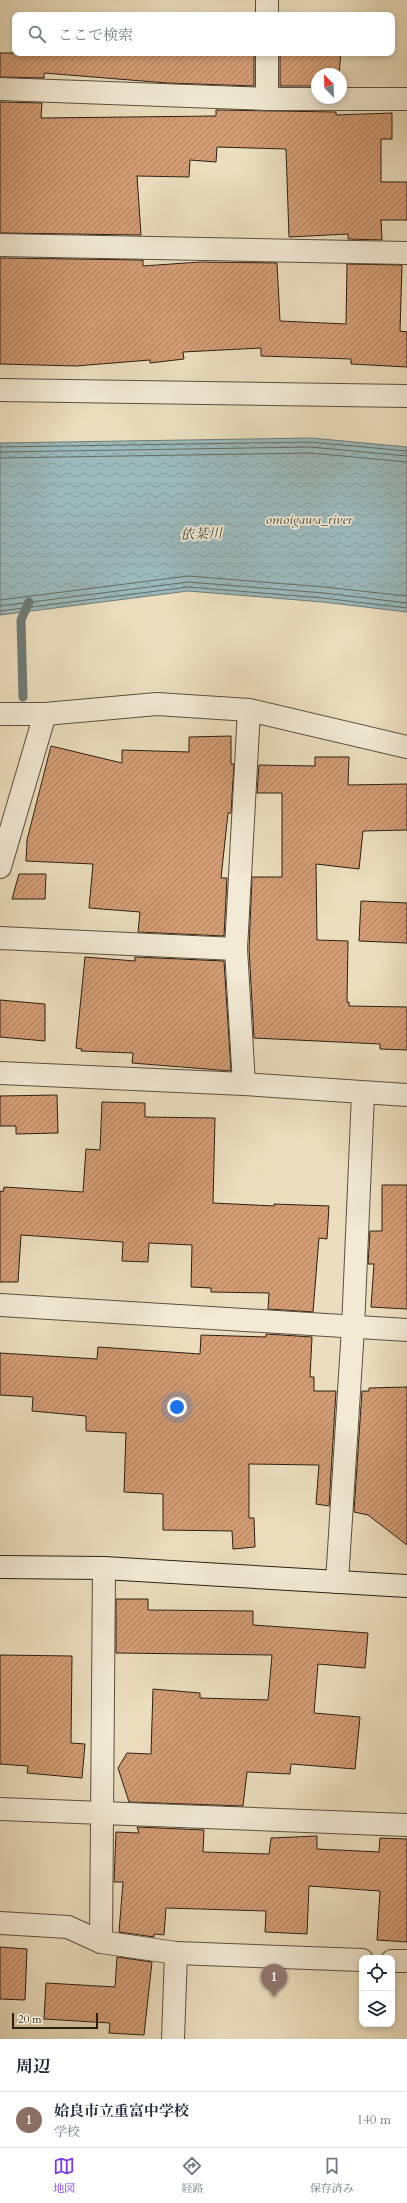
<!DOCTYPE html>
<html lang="ja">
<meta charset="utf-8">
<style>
:root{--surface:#fff;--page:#f2f2f3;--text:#1f2937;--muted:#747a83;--line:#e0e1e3;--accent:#7c3aed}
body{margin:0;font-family:Cardo,"Noto Serif JP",serif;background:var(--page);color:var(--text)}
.controls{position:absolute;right:12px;bottom:12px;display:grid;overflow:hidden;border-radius:8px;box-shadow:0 2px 6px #0003}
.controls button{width:36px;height:36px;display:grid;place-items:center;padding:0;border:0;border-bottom:1px solid var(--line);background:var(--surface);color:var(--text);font:20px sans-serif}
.compass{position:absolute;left:311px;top:68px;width:36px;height:36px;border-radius:50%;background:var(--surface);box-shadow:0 2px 6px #0003;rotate:337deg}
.scale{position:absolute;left:12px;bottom:10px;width:86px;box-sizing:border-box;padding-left:4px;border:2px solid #2c1f11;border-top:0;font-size:11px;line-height:14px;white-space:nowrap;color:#2c1f11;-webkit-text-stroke:3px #f2ead5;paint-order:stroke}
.you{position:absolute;left:177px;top:1407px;width:14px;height:14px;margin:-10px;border:3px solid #fff;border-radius:50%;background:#1a73e8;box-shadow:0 0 0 6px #1a73e833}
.badge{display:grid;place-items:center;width:26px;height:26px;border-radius:50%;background:var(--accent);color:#fff;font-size:13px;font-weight:700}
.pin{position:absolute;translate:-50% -33px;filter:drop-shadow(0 1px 2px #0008)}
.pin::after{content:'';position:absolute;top:21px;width:14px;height:12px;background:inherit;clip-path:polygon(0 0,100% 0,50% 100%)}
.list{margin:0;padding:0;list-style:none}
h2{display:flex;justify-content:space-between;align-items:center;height:52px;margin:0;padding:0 16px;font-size:17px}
h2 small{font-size:13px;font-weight:400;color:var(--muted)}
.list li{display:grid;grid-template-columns:26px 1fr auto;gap:12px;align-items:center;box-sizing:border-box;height:56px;padding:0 16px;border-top:1px solid var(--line)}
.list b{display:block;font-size:15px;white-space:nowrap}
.list p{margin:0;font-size:13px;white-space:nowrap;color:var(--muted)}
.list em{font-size:13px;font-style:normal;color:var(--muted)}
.icon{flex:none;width:22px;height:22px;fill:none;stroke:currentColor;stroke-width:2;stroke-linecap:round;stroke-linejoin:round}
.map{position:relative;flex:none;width:407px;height:2039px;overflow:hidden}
.search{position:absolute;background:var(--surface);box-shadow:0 2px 6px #0003;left:12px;right:12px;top:12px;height:44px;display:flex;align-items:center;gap:10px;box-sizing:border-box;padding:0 14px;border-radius:8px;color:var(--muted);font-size:15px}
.sheet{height:108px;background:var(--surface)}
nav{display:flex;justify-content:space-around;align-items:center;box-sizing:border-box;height:56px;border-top:1px solid var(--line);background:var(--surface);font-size:11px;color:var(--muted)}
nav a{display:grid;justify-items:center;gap:2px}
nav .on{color:var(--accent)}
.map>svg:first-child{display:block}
</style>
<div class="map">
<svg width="407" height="2039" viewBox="0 0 407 2039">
<defs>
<pattern id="water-waves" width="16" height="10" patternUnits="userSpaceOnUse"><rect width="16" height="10" fill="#9cbabc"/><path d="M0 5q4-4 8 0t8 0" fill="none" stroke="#879fa1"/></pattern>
<pattern id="building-hatch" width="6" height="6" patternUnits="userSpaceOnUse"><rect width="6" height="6" fill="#d49d75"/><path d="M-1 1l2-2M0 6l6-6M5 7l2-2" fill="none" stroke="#ac7f5f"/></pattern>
</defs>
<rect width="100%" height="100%" fill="#ebdebe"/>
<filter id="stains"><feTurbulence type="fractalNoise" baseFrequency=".005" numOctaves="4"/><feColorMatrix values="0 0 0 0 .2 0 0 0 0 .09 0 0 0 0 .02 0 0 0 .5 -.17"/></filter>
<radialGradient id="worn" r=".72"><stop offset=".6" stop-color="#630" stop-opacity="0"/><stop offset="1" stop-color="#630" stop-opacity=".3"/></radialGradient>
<path fill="url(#water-waves)" stroke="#6f7c78" d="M311,438L407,447V612L323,602L188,591L0,615V443Z"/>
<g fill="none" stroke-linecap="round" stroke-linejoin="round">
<g stroke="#646c66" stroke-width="1">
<path d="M0,447L310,442L407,451"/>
<path d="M0,452L310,447L407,456"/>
<path d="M0,458L310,453L407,462"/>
<path d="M0,600L188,576L324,587L407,596"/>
<path d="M0,606L188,582L324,593L407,603"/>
<path d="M0,611L188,587L323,598L407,608"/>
</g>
<path stroke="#6f7c78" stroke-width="9" d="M23,697L21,620L29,602"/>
</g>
<g fill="url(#building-hatch)" stroke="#2c1f11">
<path d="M0,53H254V86L167,83L44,73V78L0,77Z"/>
<path d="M280,53H341L339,74H317V86H280Z"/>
<path d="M0,102L42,103L41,118L216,116V110L336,112V115L392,113V139H381V182H407V220H381L382,240L348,239V234L289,237L286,149L217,147L216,162L190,160L189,177L137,176L141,235L0,233Z"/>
<path d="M0,258L143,260V266L200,262L277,263L280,321L346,324L347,264L402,265L400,331L407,332V367L351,364V359L261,356V348L183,352L184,359L150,363V360L76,366L0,364Z"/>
<path d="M231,736V764H234L231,813H228L221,878H227L224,936L138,932L140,912L89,908L93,864L26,861L27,840L51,746L122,763V750L189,752V737Z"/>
<path d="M315,757H349L348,785L407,784V830L363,831L359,869L316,864L317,940L348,941L347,1002H349V1006L407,1007V1050L380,1049V1044L254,1038L249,949L252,877H282V793H257L259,765L315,766Z"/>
<path d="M19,874H46L45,899H12Z"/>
<path d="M361,901L407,903V943L359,941Z"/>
<path d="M85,957L135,961V957L224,961L231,1071L132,1063L133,1053L81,1051L82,1049L76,1048Z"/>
<path d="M0,1000L45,1004V1041L0,1037Z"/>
<path d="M57,1095L58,1133L16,1134V1126H0V1096Z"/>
<path d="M102,1102L145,1103V1117L215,1118L213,1203L274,1206V1204L329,1206L327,1239L319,1238L313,1312L268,1309L269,1293L211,1292V1288L191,1287L192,1245L149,1243L148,1262L122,1261L123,1242L21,1235L18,1282H0V1191L3,1192L4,1187L83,1192L86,1149L100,1150Z"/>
<path d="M382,1185H407V1309L371,1307L374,1264H368L370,1231H382Z"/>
<path d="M266,1334L312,1337L310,1377H314V1391H336L329,1506L316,1504L319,1465L249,1464V1518H254L255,1547L233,1549L232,1531L163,1530V1494L124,1492L126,1433L86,1431V1416L32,1411L33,1397L0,1395V1353L97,1359L98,1347L200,1354L201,1335L266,1337Z"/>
<path d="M407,1387V1545L368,1515L354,1512L362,1391H369V1388Z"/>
<path d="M116,1599H148V1610L253,1611V1625L368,1633L365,1668L318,1664L314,1713L360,1717L355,1769L291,1764L290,1774L247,1772L243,1806L129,1802L118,1768L127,1753L151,1754L153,1689L200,1693V1698L268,1700L272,1655L116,1653Z"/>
<path d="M0,1655L72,1656L71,1743L85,1744L82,1778L27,1773L28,1766L0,1764Z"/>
<path d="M137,1827L204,1830L203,1852L269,1854L271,1838L317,1836V1849L379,1852L380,1838L407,1839V1942L377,1940L380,1891L309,1886L307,1934L265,1932L266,1911L166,1908L164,1935L154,1934V1937L119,1932L123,1882H114L116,1832L139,1833Z"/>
<path d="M0,1947L27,1949L25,2000L0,1999Z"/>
<path d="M117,1957L152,1962L144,2035L109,2033L110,2023L44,2019L46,1983L115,1987Z"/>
</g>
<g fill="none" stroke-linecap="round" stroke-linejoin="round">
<defs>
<g id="street">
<path d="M267,0V15"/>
<path d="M267,53V99"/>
<path d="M0,89L267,99H407"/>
<path d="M0,245L407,253"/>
<path d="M0,390L407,396"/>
<path d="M0,714H45L157,704L249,710L407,747"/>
<path d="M0,867L45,714"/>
<path d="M0,938L236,949"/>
<path d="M0,1073L244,1084L407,1095"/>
<path d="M244,1084L236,949L249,710"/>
<path d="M0,1305L407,1330"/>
<path d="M337,1582L353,1328L363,1094"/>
<path d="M0,1809L407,1825"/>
<path d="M0,1923L68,1927L101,1942L176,1953L362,1960"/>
<path d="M101,1942L104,1568"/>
<path d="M392,1961H407"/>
<path d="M173,2039L176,1953"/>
</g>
<path id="secondary" d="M0,1567L104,1568L407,1586"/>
</defs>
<use href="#street" stroke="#5c4f3c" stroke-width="24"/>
<use href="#secondary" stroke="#2c1f11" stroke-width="24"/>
<use href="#street" stroke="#f2ead5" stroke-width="22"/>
<use href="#secondary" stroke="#f2ead5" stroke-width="22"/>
</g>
<g text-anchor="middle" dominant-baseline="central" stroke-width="3.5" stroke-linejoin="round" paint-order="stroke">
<g font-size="14" font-style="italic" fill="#4e4e44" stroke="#f2ead5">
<text x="309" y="519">omoigawa_river</text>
<text transform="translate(201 534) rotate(-2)">依某川</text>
</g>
</g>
<rect width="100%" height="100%" filter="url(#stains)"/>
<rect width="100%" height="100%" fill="url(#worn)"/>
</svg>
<div class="controls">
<button><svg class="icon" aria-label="locate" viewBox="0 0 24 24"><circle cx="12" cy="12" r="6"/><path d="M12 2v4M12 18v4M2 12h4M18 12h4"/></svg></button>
<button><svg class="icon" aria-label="layers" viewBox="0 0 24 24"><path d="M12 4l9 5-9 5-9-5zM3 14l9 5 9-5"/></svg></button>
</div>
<svg class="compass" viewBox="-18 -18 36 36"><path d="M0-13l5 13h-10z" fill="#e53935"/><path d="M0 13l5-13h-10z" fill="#747a83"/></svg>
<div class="scale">20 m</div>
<div class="you"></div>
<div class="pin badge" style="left:274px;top:1997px;background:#8d6e63">1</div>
<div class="search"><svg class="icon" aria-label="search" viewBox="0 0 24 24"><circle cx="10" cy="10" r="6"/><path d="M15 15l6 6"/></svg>ここで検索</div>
</div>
<section class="sheet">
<h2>周辺<small></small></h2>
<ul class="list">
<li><span class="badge" style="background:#8d6e63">1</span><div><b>姶良市立重富中学校</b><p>学校</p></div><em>140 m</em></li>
</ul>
</section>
<nav>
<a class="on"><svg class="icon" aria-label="map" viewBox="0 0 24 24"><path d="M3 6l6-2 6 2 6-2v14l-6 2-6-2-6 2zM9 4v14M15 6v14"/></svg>地図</a>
<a><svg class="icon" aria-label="directions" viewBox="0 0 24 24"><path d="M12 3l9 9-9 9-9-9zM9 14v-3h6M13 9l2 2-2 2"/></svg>経路</a>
<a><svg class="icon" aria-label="saved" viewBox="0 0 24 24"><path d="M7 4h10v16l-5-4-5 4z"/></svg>保存済み</a>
</nav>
